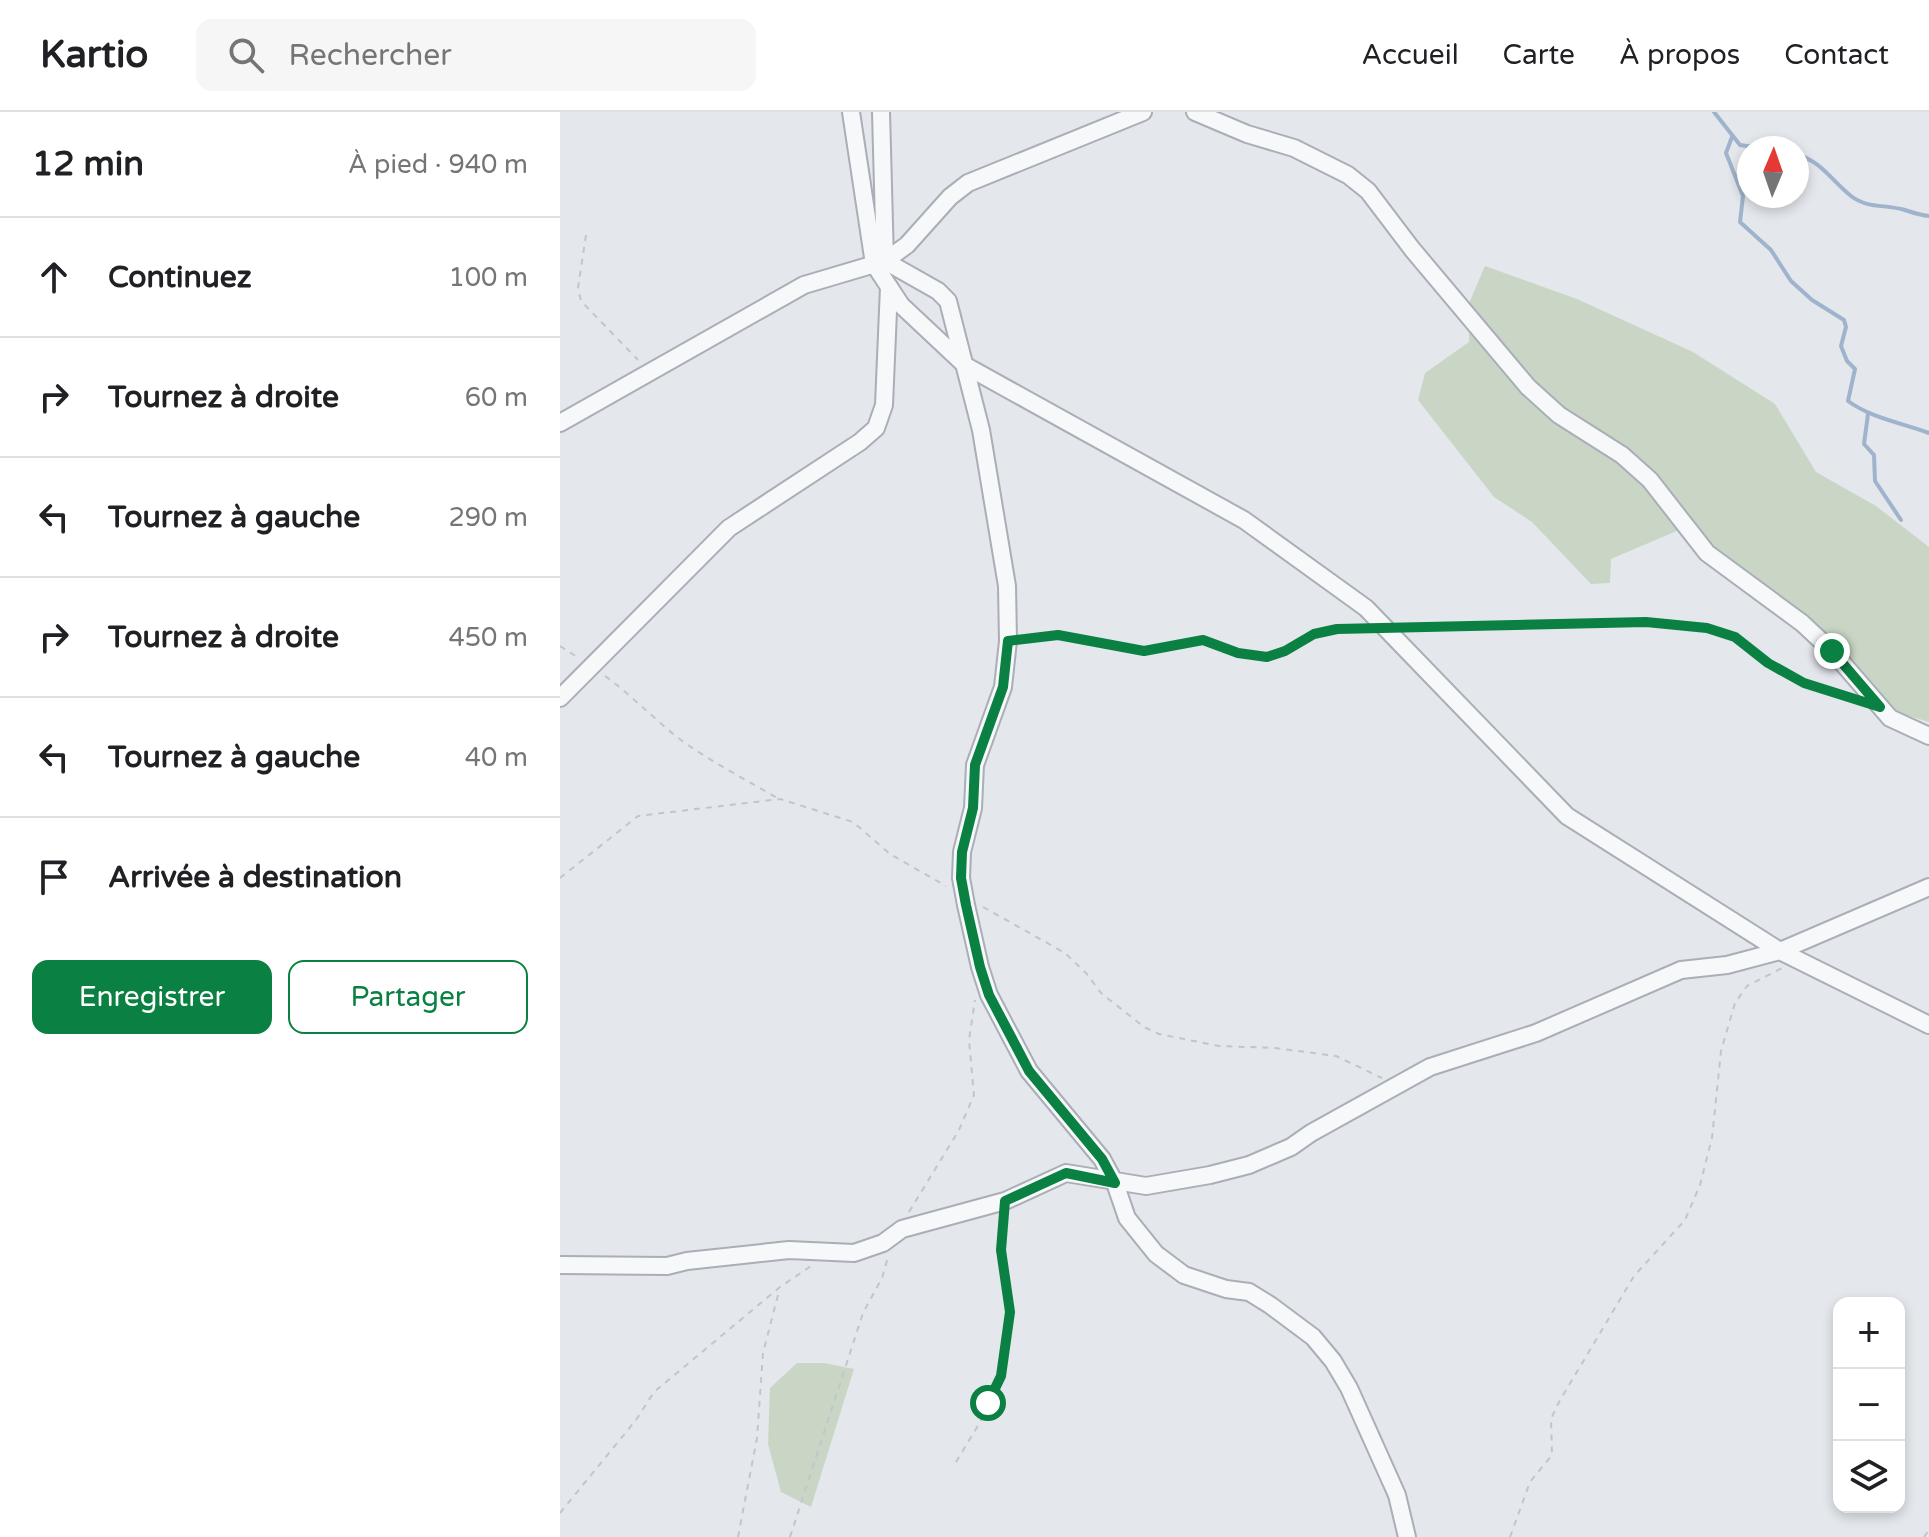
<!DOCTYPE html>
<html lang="fr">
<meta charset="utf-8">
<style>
:root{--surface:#fff;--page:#f6f6f6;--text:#202124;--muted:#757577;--line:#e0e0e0;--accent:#0b8043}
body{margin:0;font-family:"Varela Round",sans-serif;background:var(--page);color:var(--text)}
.controls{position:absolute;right:24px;bottom:24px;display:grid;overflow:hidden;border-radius:16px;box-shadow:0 4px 12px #0003}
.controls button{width:72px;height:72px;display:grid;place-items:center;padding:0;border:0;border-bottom:2px solid var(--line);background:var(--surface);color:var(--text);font:40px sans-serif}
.compass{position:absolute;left:1177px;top:24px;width:72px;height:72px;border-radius:50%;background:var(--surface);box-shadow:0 4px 12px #0003;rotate:2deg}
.stop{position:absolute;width:24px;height:24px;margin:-18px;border:6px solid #0b8043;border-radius:50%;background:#fff}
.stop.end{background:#0b8043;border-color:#fff;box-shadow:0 2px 8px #0008}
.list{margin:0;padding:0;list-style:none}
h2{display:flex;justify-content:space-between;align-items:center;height:104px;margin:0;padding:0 32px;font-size:34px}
h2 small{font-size:26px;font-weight:400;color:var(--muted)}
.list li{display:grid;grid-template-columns:52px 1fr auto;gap:24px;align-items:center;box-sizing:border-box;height:120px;padding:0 32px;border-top:2px solid var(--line)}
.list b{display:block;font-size:30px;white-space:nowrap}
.list em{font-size:26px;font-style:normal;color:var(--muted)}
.actions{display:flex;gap:16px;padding:24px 32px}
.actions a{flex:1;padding:18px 0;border:2px solid var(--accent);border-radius:16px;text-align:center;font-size:28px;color:var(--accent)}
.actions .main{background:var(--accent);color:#fff}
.icon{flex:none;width:44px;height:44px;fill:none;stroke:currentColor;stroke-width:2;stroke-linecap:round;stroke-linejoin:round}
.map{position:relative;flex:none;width:1369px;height:1425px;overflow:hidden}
header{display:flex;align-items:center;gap:48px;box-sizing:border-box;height:112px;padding:0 40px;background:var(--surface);border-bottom:2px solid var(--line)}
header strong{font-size:38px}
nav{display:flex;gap:44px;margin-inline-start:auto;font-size:28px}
.search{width:560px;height:72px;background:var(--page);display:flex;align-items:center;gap:20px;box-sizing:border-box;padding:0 28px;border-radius:16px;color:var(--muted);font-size:30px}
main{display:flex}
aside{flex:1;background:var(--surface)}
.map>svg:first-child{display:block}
</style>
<header>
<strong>Kartio</strong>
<div class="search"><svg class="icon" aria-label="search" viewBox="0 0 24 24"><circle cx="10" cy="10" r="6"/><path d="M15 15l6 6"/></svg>Rechercher</div>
<nav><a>Accueil</a><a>Carte</a><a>À propos</a><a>Contact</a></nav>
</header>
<main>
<aside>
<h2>12 min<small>À pied · 940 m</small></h2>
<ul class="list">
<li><svg class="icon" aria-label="ahead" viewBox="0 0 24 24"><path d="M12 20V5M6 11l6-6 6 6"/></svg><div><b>Continuez</b></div><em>100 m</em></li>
<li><svg class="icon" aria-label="right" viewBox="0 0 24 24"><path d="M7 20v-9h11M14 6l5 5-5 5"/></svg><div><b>Tournez à droite</b></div><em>60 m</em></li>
<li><svg class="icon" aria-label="left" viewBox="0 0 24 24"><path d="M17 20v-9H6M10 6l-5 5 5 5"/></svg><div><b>Tournez à gauche</b></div><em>290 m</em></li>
<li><svg class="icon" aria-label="right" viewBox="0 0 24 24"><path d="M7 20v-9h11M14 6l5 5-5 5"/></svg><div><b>Tournez à droite</b></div><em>450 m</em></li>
<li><svg class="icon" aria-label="left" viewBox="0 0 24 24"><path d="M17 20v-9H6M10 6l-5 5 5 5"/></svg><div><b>Tournez à gauche</b></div><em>40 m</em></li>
<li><svg class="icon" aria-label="arrive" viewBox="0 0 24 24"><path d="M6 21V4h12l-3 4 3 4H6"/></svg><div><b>Arrivée à destination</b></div></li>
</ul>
<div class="actions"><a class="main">Enregistrer</a><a>Partager</a></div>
</aside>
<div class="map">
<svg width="1369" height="1425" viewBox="0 0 1369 1425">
<rect width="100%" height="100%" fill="#e4e7ec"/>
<g fill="#c9d6c5">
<path d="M925,154L1017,187L1133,240L1215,292L1256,360L1316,394L1369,435V610L1320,595L1272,539L1126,415L1051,447L1050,471L1031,472L972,410L934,385L858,288L865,261L909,230L910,189Z"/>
<path d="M237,1251H264L294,1257L251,1395L221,1380L208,1332L210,1276Z"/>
</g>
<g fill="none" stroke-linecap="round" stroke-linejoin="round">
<g stroke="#9fb4cc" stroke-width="4">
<path d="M1154,0L1180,33L1200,36"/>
<path d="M1172,25L1166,41L1183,84L1180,110L1211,138L1231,169L1252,188L1284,208L1286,215L1281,234L1287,249L1295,257L1288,289C1311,306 1342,311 1369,321"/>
<path d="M1237,43C1259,47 1274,71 1291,84C1308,97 1325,92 1345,98C1354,101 1359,103 1369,104"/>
<path d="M1308,302L1304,332L1314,343L1315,369L1341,408"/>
</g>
<defs>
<g id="minor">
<path d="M291,0L314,152L341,193L406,254L684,408L806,496L1007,704L1220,839L1369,913"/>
<path d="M321,0L325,149L378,179L388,189L421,318L447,474L448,529L443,575L415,653L413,696L402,740L401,766L406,793L420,855L429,883L469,959L542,1047L555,1071L567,1106L596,1142L624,1163L666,1177L689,1180L710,1193L753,1225L773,1249L789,1276L837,1383L847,1425"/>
<path d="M635,0L687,22L734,36L788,63L808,79L852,137L968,275L999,303L1062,343L1090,368L1147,441L1242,511L1272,539L1330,606L1369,624"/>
<path d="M0,311L244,173L325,149L347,133L390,85L408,71L583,0"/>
<path d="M0,586L169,416L300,330L316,316L324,293L329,175"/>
<path d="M0,1153L107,1154L127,1149L229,1138L294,1141L323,1131L342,1117L445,1089L506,1061L586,1074L650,1063L689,1053L731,1035L751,1021L870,955L976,921L1121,858L1167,853L1220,839L1369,775"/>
</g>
</defs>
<use href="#minor" stroke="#a9aeb7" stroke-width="20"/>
<g stroke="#c2c5cb" stroke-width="2" stroke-dasharray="6 6" stroke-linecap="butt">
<path d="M26,123L18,176L21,189L78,248"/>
<path d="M845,515L873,513L1086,510L1147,516L1175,525L1208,551L1244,571L1292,586"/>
<path d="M464,527L498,523L584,539L643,528L678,541L707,545L725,539L754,522L777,517H806"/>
<path d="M0,534L17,545"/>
<path d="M45,564C71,583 92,605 117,625C149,649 185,667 219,687"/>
<path d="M0,766L78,704L220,687L293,710L330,742L386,774"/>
<path d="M423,795L505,841L526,861L541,881L584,915L599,922L659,934L715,936L776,944L822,966"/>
<path d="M349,1100L399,1018L414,983L409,928L415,888"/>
<path d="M396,1350L422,1307L441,1264L450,1200L441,1138L443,1107"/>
<path d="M0,1401L76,1308L94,1280L220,1175L251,1154"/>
<path d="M178,1425L197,1326L203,1241L219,1179"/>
<path d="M230,1425L303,1201L322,1166L328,1145"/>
<path d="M950,1425L970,1370L992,1343L991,1307L999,1290L1074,1164L1125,1108L1140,1073L1152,1026L1161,939L1175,891L1187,874L1222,856"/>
<path d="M1364,1425L1369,1418"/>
</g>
<use href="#minor" stroke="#f7f8fa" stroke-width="16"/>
</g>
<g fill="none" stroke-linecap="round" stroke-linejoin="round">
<path stroke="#0b8043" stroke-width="10" d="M428,1291L441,1264L450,1200L441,1138L445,1089L506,1061L555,1071L542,1047L469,959L429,883L420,855L406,793L401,766L402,740L413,696L415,653L443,575L448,529L498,523L584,539L643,528L678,541L707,545L725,539L754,522L777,517L1086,510L1147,516L1175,525L1208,551L1244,571L1320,595L1272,539"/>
</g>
</svg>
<div class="controls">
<button>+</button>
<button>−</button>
<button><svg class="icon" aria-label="layers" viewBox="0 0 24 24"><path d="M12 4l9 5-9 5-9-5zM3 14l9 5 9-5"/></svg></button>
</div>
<svg class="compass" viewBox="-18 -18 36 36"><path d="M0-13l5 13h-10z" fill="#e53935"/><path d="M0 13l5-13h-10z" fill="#757577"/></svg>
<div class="stop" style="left:428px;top:1291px"></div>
<div class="stop end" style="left:1272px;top:539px"></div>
</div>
</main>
